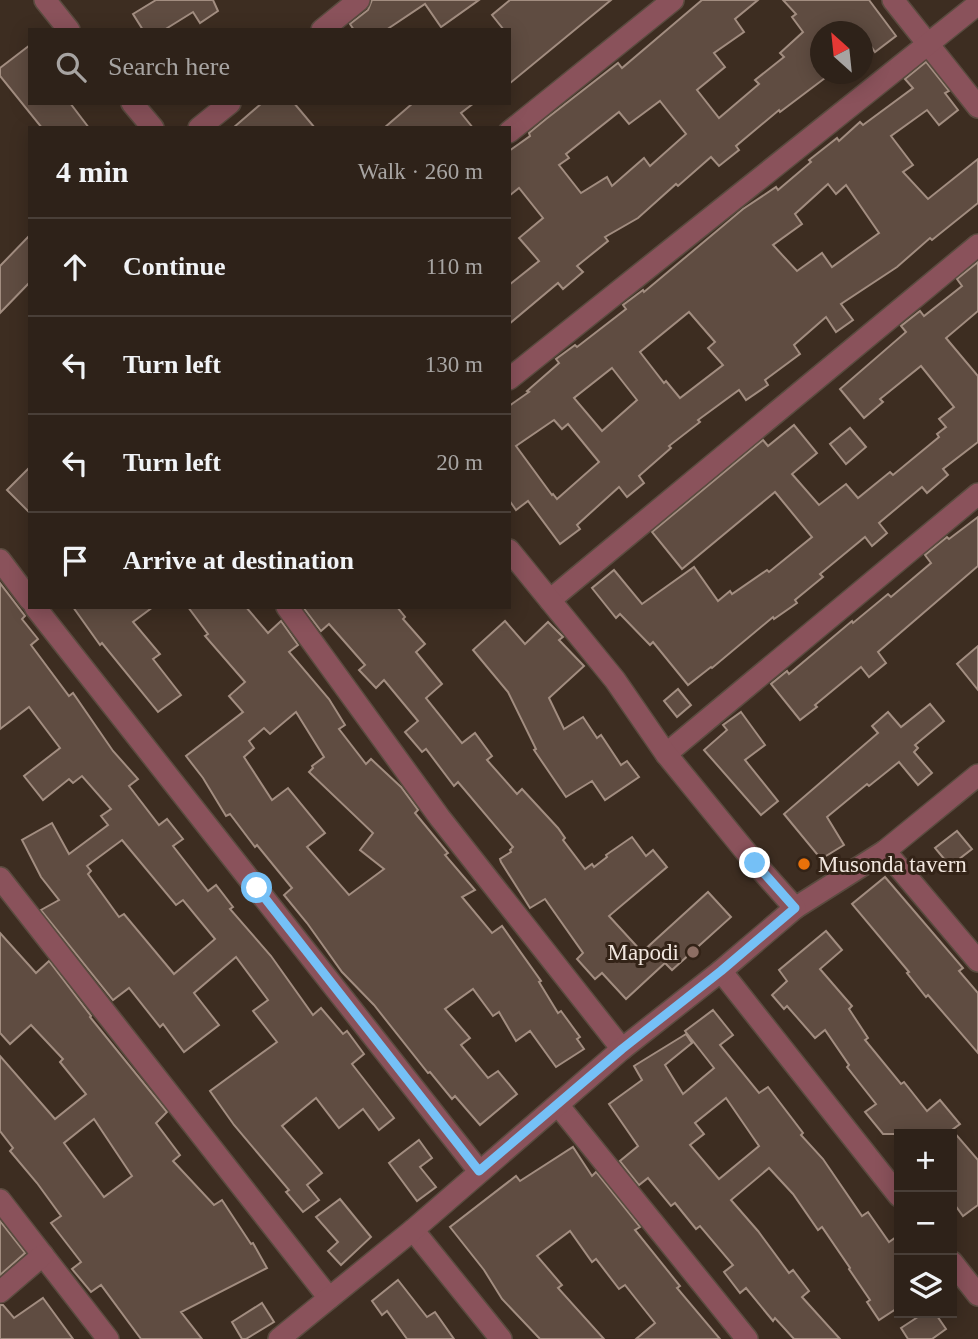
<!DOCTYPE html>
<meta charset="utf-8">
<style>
:root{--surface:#2e2219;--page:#362a22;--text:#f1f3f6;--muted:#a7a4a2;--line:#493f38}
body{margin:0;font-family:Georgia,serif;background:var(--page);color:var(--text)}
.controls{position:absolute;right:21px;bottom:21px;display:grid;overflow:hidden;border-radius:0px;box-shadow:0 4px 18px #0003}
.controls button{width:63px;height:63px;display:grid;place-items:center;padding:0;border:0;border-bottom:2px solid var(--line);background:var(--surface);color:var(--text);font:35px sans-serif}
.compass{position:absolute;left:810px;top:21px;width:63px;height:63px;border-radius:50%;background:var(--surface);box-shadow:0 4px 18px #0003;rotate:333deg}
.stop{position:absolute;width:21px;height:21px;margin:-16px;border:5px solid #75c0f6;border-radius:50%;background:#fff}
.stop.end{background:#75c0f6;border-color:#fff;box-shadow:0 2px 7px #0008}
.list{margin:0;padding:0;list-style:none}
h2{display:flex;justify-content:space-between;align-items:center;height:91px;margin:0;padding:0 28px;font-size:30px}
h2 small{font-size:23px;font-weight:400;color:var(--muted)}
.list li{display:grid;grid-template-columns:46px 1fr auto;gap:21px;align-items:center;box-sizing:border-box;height:98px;padding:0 28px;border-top:2px solid var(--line)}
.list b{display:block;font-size:26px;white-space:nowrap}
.list em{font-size:23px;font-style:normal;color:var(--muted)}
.icon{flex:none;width:38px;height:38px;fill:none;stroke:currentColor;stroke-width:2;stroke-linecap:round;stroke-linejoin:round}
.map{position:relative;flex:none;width:978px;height:1339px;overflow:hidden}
.search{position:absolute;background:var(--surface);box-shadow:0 4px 18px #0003;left:28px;top:28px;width:483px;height:77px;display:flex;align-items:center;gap:18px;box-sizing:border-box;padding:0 24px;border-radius:0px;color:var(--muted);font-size:26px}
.panel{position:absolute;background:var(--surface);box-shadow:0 4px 18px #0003;left:28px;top:126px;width:483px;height:483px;border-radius:0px}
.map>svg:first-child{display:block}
</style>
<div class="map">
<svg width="978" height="1339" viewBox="0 0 978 1339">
<rect width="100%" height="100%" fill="#3d2d21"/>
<g fill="#5f4c41" stroke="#a28d80" stroke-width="2" fill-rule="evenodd">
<path d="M156,0H213L218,11L200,23L193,12L164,30H143L133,14Z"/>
<path d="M372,0H479L441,27L425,4L386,30H354L350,24L368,10Z"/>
<path d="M510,0H611L509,84V30H504L492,15Z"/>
<path d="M702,0H758L735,19L744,32L714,53L725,67L697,90L719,118L759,84L755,80L784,57L780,53L803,32L792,17L796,14L783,0H869L896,36L875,52L863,35V32H821V74L829,75L780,112L779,110L736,146L739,150L719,166L711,157L678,186L676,184L638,218L605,237L608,241L577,266L583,272L563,289L558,283L509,324V285L539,261L519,238L543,218L519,188L509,196V151L530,136L529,133L546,119L618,63L622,68ZM660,101L686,134L650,166L644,158L612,186L607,177L581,193L559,165L569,158L566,154L619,112L629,124Z"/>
<path d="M30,45V103H70L89,128H42L0,76V68Z"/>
<path d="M926,62L949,91L945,93L958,110L939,125L927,110L891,136L913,165L903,172L928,199L978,159V203L932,240L930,238L897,267L841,304L853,320L836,332L826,317L794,345L800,354L765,380L768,385L746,400L739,390L698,420L700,422L669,446L671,448L639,476L644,483L627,497L619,487L577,525L580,529L560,544L528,501L516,510L509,500V406L529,392L527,391L559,363L556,359L575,345L577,347L626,309L623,305L643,290L644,292L743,209L776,187L778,190L811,162L809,160L837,138L839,141L860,122L863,125L913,88L905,79ZM828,184L836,194L846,185L879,233L832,267L822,253L797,271L773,245L802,224L795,214ZM689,312L715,342L708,348L723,365L680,398L666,381L664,383L640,352ZM612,368L637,400L602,431L574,398ZM554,420L562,429L568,424L599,462L557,499L553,494L552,495L516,446Z"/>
<path d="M262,103H294L315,128H233Z"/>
<path d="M413,103H474L461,113L473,128H384Z"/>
<path d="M30,235V282L0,313V266Z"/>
<path d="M978,262V311L946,338L978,376V442L943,469L948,475L927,493L922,487L879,523L887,533L872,546L865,537L820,574L823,577L795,600L797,603L774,619L773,617L712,668L711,667L688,685L653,642L650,645L620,614L616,618L592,588L614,570L642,604L694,567L718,601L730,591L732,594L767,570L769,572L812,537L775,492L682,569L652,532L763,440L768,446L794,425L817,453L792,474L819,505L846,484L858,498L890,472L893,475L939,437L937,434L946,427L939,419L954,407L921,366L880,399L883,402L864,418L840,389L906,332L901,326L920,311L924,316L962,286L957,279Z"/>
<path d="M850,428L866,447L846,464L830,444Z"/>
<path d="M30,467V513L7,490Z"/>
<path d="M978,517V566L878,652L886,663L869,677L861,667L815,705L817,707L800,720L771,684L787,671L789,674L852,621L853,623L888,594L891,597L931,563L925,555L947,537L949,539Z"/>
<path d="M0,583L25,616L22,619L38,639L31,645L69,696L73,693L113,751L138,779L129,786L159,825L167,819L183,839L173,846L208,891L216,885L233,907L230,909L271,956L313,1015L321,1008L343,1034L347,1031L364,1054L352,1064L394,1118L379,1130L363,1109L339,1128L316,1098L282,1126L322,1173L307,1185L319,1200L303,1212L286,1192L289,1190L234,1125L210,1091L277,1042L253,1011L268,1000L236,957L194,993L219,1025L184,1052L163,1024L160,1027L129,988L113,1000L41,910L59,900L41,877L22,840L52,823L69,854L108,825L101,816L111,809L82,776L73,783L69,779L43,800L24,776L60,748L29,707L0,729ZM122,840L176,905L183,900L215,939L174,974L124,914L119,917L88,874L91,871L87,866Z"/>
<path d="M73,607H153L133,622L160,654L153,659L181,695L158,712L102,643L100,645Z"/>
<path d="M188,607H246L268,633L281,621L298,645L289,652L329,699L345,725L339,729L366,764L371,759L401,787L418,810L415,813L448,853L445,855L475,890L462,897L492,933L502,926L541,981L539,982L558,1013L561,1011L580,1037L577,1039L584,1049L556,1067L530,1031L516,1041L499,1012L493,1016L473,989L445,1009L470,1038L461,1045L488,1078L498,1071L517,1094L480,1125L455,1096L452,1099L430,1072L428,1073L374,1005L342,972L307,923L284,895L292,888L257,845L255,847L230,814L226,816L203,778L186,756L243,712L229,696L245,682L205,636L208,634ZM296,712L324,757L312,766L313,768L309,772L373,833L360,850L384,869L349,895L307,847L325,833L288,788L272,800L244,757L254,748L249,741L264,728L270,734Z"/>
<path d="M303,607H397L405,617L403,619L425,644L416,652L442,684L426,698L462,743L475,733L492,756L487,760L517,794L522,789L558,828L565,838L563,840L585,869L592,864L594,867L607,857L606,855L632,837L646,856L653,850L667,867L609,916L642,952L708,892L731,917L672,970L665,963L626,999L602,973L595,979L577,959L583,953L545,899L530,908L501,862L500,859L511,852L510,850L513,847L458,782L454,786L426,749L422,752L405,732L418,721L384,680L376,688L359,670L365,665L329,624L321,631Z"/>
<path d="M505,621L525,644L548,622L563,637L559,640L584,666L549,698L564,729L583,717L597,738L601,735L621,765L627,761L639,777L605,800L592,781L566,797L534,750L536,749L508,692L473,650Z"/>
<path d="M978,646V690L957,664Z"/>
<path d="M678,689L691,705L677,717L664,701Z"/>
<path d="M930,704L944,721L915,745L918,748L914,752L932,773L918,785L899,762L869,786L867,784L827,817L844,845L821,859L784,814L878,733L872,726L888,712L901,727Z"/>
<path d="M741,712L765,745L745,760L778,801L761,815L704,750L727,730L723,725Z"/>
<path d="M957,831L972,849L950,866L935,848Z"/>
<path d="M885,877L963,968L959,971L978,993V1053L928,995L926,997L907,973L909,972L852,904Z"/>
<path d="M826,931L842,950L820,969L852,1006L849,1009L868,1038L865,1040L901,1084L904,1082L927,1111L940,1100L960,1124L952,1130L978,1160V1205L963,1216L952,1201V1131L948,1134H883L865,1112L876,1104L847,1067L849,1065L825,1030L815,1038L787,1006L784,1009L772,995L787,981L779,970Z"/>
<path d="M0,933L36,973L49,961L91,1016L90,1017L167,1112L156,1123L180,1155L173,1161L214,1205L222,1200L251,1244L253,1243L267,1268L181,1312L202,1339H141L101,1285L91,1292L72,1269L81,1262L51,1223L61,1216L37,1183L10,1151L13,1148L0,1131V1056L55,1119L86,1094L60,1062L63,1059L31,1025L10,1044L0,1033ZM94,1119L132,1176L104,1197L64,1143Z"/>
<path d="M713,1010L733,1035L720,1045L759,1093L768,1087L803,1133L801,1135L823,1159L862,1216L868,1212L889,1242L899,1235V1307L879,1320L867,1302L870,1300L849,1269L850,1268L822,1227L818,1230L793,1194L769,1168L731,1200L758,1231L789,1273L793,1270L809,1291L802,1297L840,1339H794L775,1318L773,1321L746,1288L740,1293L724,1272L733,1265L700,1226L696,1229L675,1203L671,1206L648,1178L639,1185L620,1161L638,1146L609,1104L642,1080L634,1066L686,1034L692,1043L665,1065L683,1094L714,1068L685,1031ZM726,1098L759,1146L719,1179L690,1145L704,1134L695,1123Z"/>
<path d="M419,1140L432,1158L420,1167L436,1187L417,1201L389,1163Z"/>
<path d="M573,1147L592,1176L596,1172L640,1227L635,1230L680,1286L677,1288L720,1339H636L655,1323L625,1285L619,1289L596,1259L592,1262L570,1231L537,1256L562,1285L558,1288L604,1339H540L502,1299L484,1270L450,1227L516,1176L520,1181Z"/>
<path d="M340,1199L371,1237L341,1265L328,1251L338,1242L316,1217Z"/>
<path d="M0,1221L25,1253L0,1275Z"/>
<path d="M398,1280L427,1317L435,1312L454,1339H407L387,1311L382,1315L372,1301Z"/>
<path d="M43,1298L73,1339H0V1305H3L14,1318Z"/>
<path d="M262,1303L274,1322L246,1339H242L232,1322Z"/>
<path d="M924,1313H935L946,1329L932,1339H908L901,1328Z"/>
</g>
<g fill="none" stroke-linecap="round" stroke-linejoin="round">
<defs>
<g id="minor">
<path d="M45,0L69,30"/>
<path d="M893,0L978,107"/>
<path d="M322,30L359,0"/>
<path d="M132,103L153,128"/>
<path d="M199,128L230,103"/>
<path d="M509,132L673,0"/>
<path d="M509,379L978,4"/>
<path d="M0,560L30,600"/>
<path d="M550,600L978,245"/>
<path d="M35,607L479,1171"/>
<path d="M287,607L440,818L622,1049"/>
<path d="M666,754L978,494"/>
<path d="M885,851L978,961"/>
<path d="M0,878L329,1298"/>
<path d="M795,908L885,851L978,775"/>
<path d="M721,971L899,1196"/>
<path d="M558,1105L747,1339"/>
<path d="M0,1200L108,1339"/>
<path d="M413,1230L501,1339"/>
<path d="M952,1262L978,1295"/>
<path d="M0,1292L43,1255"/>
<path d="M279,1339L413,1230L622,1049L721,971L795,908L755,863L666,754L615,680L509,550"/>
</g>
</defs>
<use href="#minor" stroke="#5a4b3f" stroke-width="24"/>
<use href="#minor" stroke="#8a525b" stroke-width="21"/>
</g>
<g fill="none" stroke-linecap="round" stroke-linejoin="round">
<path stroke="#75c0f6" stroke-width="9" d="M257,888L479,1171L622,1049L721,971L795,908L755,863"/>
</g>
<circle fill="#e8710a" stroke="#332317" stroke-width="2.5" cx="804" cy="864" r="7"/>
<circle fill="#8d6e63" stroke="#332317" stroke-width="2.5" cx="693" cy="952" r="7"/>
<g text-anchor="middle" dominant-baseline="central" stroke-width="6" stroke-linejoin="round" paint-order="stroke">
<g font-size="23" fill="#f1e6de" stroke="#332317" text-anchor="start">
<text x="818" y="864">Musonda tavern</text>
<text x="679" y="952" text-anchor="end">Mapodi</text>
</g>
</g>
</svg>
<div class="controls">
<button>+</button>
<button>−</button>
<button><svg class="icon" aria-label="layers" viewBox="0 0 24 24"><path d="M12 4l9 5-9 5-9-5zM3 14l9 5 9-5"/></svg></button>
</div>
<svg class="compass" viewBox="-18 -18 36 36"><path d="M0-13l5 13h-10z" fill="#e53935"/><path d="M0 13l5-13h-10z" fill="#a7a4a2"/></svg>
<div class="stop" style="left:257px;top:888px"></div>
<div class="stop end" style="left:755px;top:863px"></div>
<div class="search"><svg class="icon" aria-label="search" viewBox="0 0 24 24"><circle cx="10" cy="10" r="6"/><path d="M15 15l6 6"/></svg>Search here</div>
<section class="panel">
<h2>4 min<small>Walk · 260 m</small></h2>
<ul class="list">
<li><svg class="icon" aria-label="ahead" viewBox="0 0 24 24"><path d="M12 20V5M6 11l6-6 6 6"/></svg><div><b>Continue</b></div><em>110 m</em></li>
<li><svg class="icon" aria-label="left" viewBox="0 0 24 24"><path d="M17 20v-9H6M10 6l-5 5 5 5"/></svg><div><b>Turn left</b></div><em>130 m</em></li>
<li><svg class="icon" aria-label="left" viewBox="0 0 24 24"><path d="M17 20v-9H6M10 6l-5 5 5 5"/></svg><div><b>Turn left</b></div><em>20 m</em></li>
<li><svg class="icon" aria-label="arrive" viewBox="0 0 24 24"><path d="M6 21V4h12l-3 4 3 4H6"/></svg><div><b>Arrive at destination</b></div></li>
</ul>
</section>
</div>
